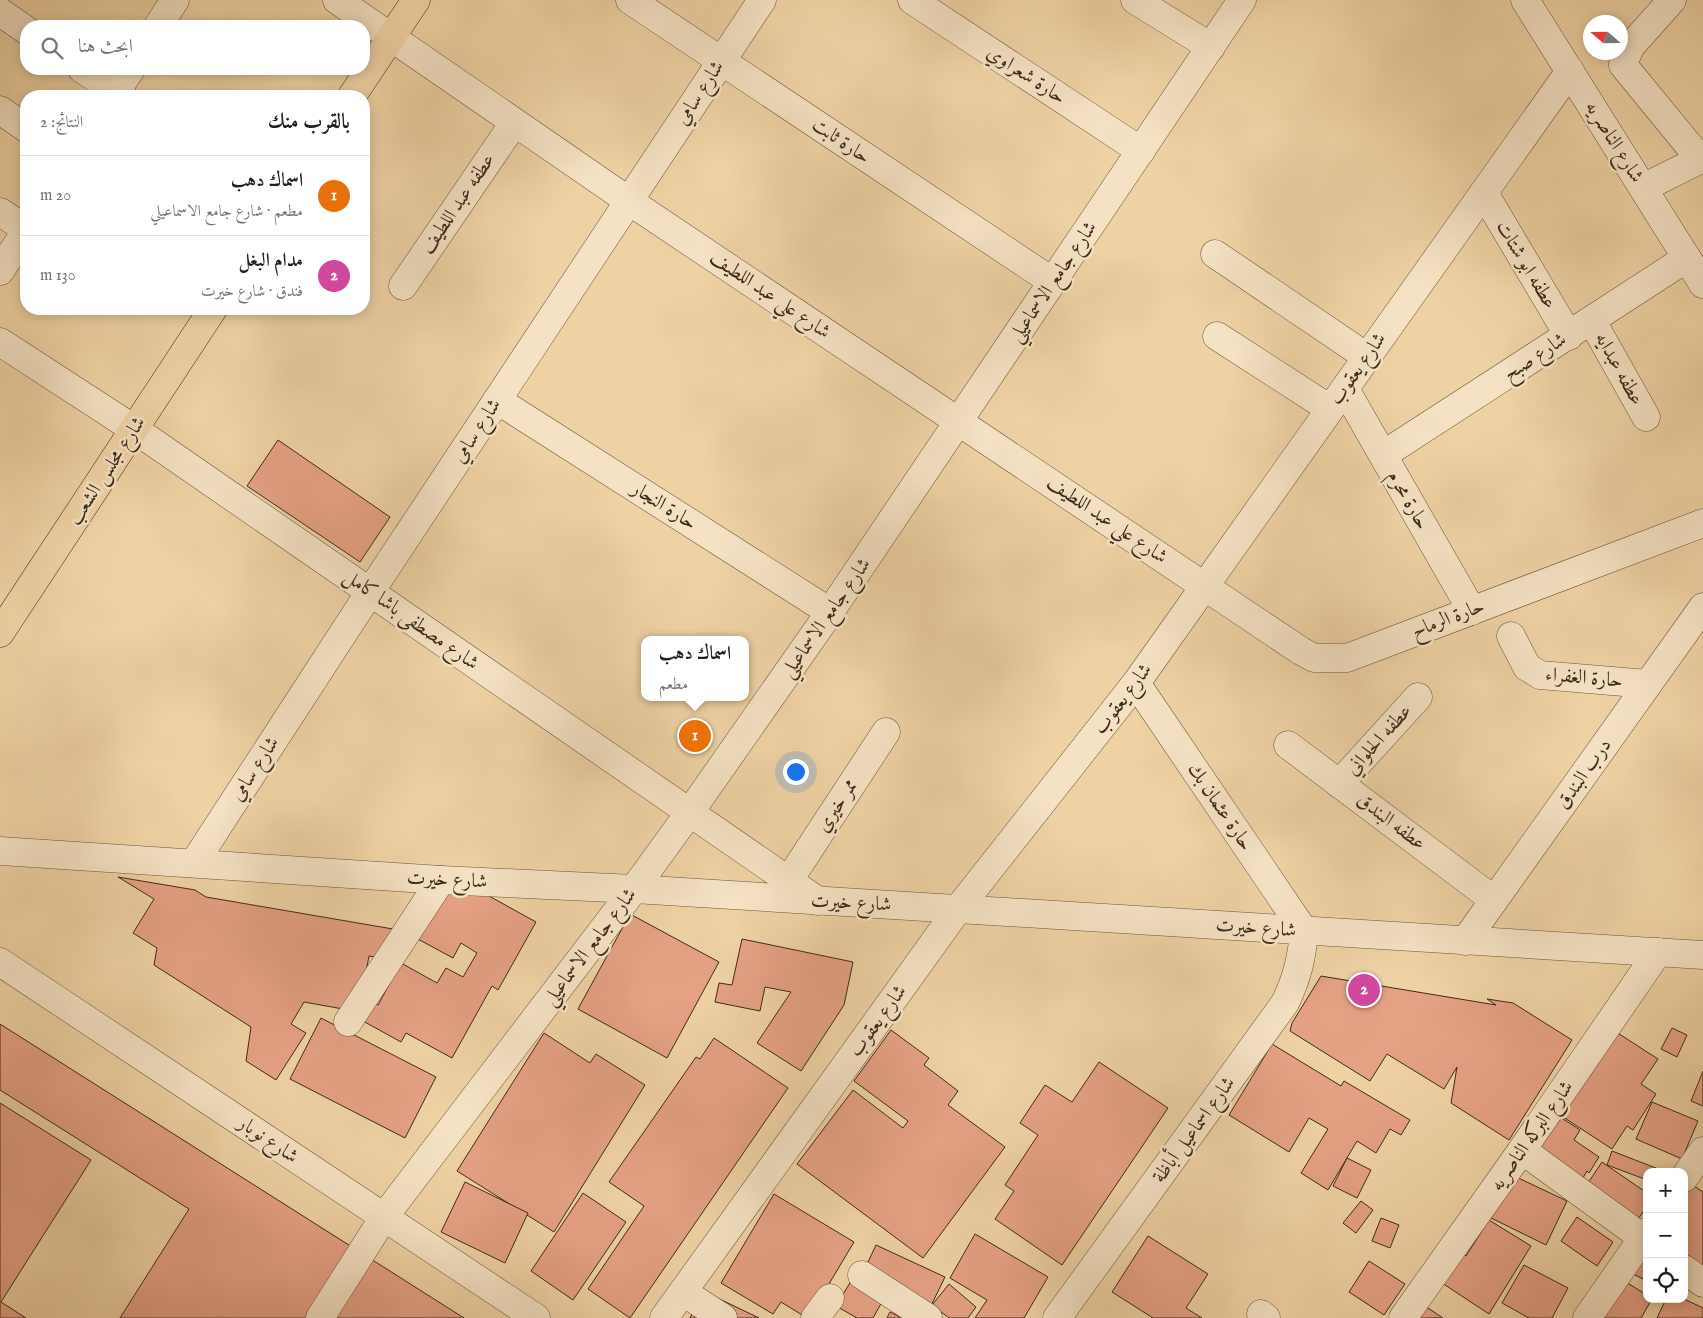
<!DOCTYPE html>
<html lang="ar">
<meta charset="utf-8">
<style>
:root{--surface:#fff;--page:#f6f6f6;--text:#202124;--muted:#757577;--line:#e0e0e0;--accent:#8f2418}
body{margin:0;font-family:"IM FELL English",Amiri,serif;background:var(--page);color:var(--text);direction:rtl}
.controls{position:absolute;right:15px;bottom:15px;display:grid;overflow:hidden;border-radius:10px;box-shadow:0 2px 12px #0003}
.controls button{width:45px;height:45px;display:grid;place-items:center;padding:0;border:0;border-bottom:1px solid var(--line);background:var(--surface);color:var(--text);font:25px sans-serif}
.compass{position:absolute;left:1583px;top:15px;width:45px;height:45px;border-radius:50%;background:var(--surface);box-shadow:0 2px 12px #0003;rotate:290deg}
.you{position:absolute;left:795px;top:771px;width:18px;height:18px;margin:-12px;border:4px solid #fff;border-radius:50%;background:#1a73e8;box-shadow:0 0 0 8px #1a73e833}
.badge{display:grid;place-items:center;width:32px;height:32px;border-radius:50%;background:var(--accent);color:#fff;font-size:16px;font-weight:700}
.pin{position:absolute;translate:-50% -50%;border:2px solid #fff;box-shadow:0 1px 5px #0006}
.popup{position:absolute;left:641px;top:636px;width:108px;height:65px;box-sizing:border-box;display:grid;place-content:center;border-radius:10px;background:var(--surface);filter:drop-shadow(0 1px 4px #0005);font-size:16px;white-space:nowrap;color:var(--muted)}
.popup b{font-size:19px;color:var(--text)}
.popup::after{content:'';position:absolute;left:50%;top:100%;margin-left:-10px;border:10px solid transparent;border-top-color:var(--surface)}
.list{margin:0;padding:0;list-style:none}
h2{display:flex;justify-content:space-between;align-items:center;height:65px;margin:0;padding:0 20px;font-size:21px}
h2 small{font-size:16px;font-weight:400;color:var(--muted)}
.list li{display:grid;grid-template-columns:32px 1fr auto;gap:15px;align-items:center;box-sizing:border-box;height:80px;padding:0 20px;border-top:1px solid var(--line)}
.list b{display:block;font-size:19px;white-space:nowrap}
.list p{margin:0;font-size:16px;white-space:nowrap;color:var(--muted)}
.list em{font-size:16px;font-style:normal;color:var(--muted)}
.icon{flex:none;width:28px;height:28px;fill:none;stroke:currentColor;stroke-width:2;stroke-linecap:round;stroke-linejoin:round}
.map{position:relative;flex:none;width:1703px;height:1318px;overflow:hidden;direction:ltr}
.search{position:absolute;background:var(--surface);box-shadow:0 2px 12px #0003;left:20px;top:20px;width:350px;height:55px;display:flex;align-items:center;gap:12px;box-sizing:border-box;padding:0 18px;border-radius:20px;color:var(--muted);font-size:19px}
.panel{position:absolute;background:var(--surface);box-shadow:0 2px 12px #0003;left:20px;top:90px;width:350px;height:225px;border-radius:20px;direction:rtl}
.map>svg:first-child{display:block}
</style>
<div class="map">
<svg width="1703" height="1318" viewBox="0 0 1703 1318">
<rect width="100%" height="100%" fill="#efd2a4"/>
<filter id="stains"><feTurbulence type="fractalNoise" baseFrequency=".004" numOctaves="4"/><feColorMatrix values="0 0 0 0 .2 0 0 0 0 .09 0 0 0 0 .02 0 0 0 .5 -.17"/></filter>
<radialGradient id="worn" r=".72"><stop offset=".6" stop-color="#630" stop-opacity="0"/><stop offset="1" stop-color="#630" stop-opacity=".3"/></radialGradient>
<g fill="#e5a184" stroke="#3d2b1b">
<path d="M278,440L390,517L360,562L247,486Z"/>
<path d="M451,875L536,922L498,990L492,986L452,1058L406,1033L401,1042L354,1016L364,996L378,1005L401,963L437,983L446,968L463,977L477,953L461,943L453,958L416,938Z"/>
<path d="M118,877L195,890L206,897L393,929L388,959L369,956L366,972L343,1009L304,1002L291,1024L306,1033L276,1080L246,1061L251,1027L154,965L157,948L133,933L154,899Z"/>
<path d="M630,914L719,962L667,1058L578,1009Z"/>
<path d="M742,939L853,962L844,1005L801,1071L757,1043L791,992L765,987L760,1011L715,1002L719,983L732,985Z"/>
<path d="M1321,976L1496,1005L1487,999L1513,1003L1572,1040L1509,1140L1451,1103L1457,1067L1444,1089L1387,1054L1370,1081L1290,1031L1292,1023Z"/>
<path d="M321,1018L436,1077L405,1138L290,1079Z"/>
<path d="M0,1024L464,1318H120L189,1209L0,1090Z"/>
<path d="M1672,1028L1687,1035L1677,1057L1661,1049Z"/>
<path d="M891,1030L929,1058L924,1065L958,1091L948,1105L1005,1147L923,1258L797,1164L853,1090L903,1128L908,1121L854,1081Z"/>
<path d="M1613,1030L1658,1059L1641,1084L1656,1094L1633,1130L1627,1126L1612,1149L1554,1111Z"/>
<path d="M544,1033L590,1063L596,1054L645,1085L554,1232L457,1171Z"/>
<path d="M714,1038L788,1088L630,1318L588,1289L644,1206L609,1182L696,1057L700,1059Z"/>
<path d="M1272,1044L1341,1086L1344,1081L1410,1120L1401,1135L1390,1129L1376,1153L1357,1141L1328,1190L1301,1173L1328,1129L1309,1118L1289,1152L1229,1115Z"/>
<path d="M1099,1062L1168,1108L1062,1265L995,1219L1014,1191L1005,1185L1038,1135L1020,1123L1045,1085L1072,1102Z"/>
<path d="M1703,1071V1106L1691,1101Z"/>
<path d="M1652,1102L1698,1121L1682,1159L1636,1139Z"/>
<path d="M0,1103L91,1160L1,1302L26,1318H0Z"/>
<path d="M1554,1113L1580,1130L1574,1140L1599,1157L1589,1173L1587,1171L1574,1193L1524,1161Z"/>
<path d="M1612,1151L1666,1172H1647V1180L1607,1165Z"/>
<path d="M1347,1158L1371,1170L1357,1198L1333,1186Z"/>
<path d="M1602,1162L1647,1193V1206L1635,1224L1584,1189Z"/>
<path d="M1512,1175L1567,1201L1546,1245L1491,1218Z"/>
<path d="M1685,1180L1703,1192V1266L1684,1253Z"/>
<path d="M465,1182L528,1213L505,1263L441,1232Z"/>
<path d="M583,1193L626,1222L573,1300L531,1271Z"/>
<path d="M774,1194L854,1242L823,1294L807,1318L781,1302L773,1314L721,1283Z"/>
<path d="M1361,1201L1373,1210L1356,1233L1343,1223Z"/>
<path d="M1577,1217L1613,1242L1597,1266L1561,1241Z"/>
<path d="M1381,1218L1399,1225L1390,1248L1372,1241Z"/>
<path d="M1489,1220L1531,1246L1489,1314L1442,1283L1461,1253L1466,1256Z"/>
<path d="M975,1234L1048,1277L1024,1318H975L987,1300L950,1278Z"/>
<path d="M1148,1236L1208,1274L1186,1308L1202,1318H1153L1112,1292Z"/>
<path d="M876,1245L945,1277L929,1310L862,1275Z"/>
<path d="M1647,1248V1281L1631,1273Z"/>
<path d="M1369,1261L1405,1284L1384,1315L1349,1292Z"/>
<path d="M1524,1265L1568,1288L1552,1318H1529L1502,1303Z"/>
<path d="M1616,1276L1647,1295V1299H1652L1641,1318H1594Z"/>
<path d="M851,1281L883,1300L873,1318H857L836,1306Z"/>
<path d="M949,1284L976,1307L968,1318H949L932,1305Z"/>
<path d="M703,1291L759,1318H690Z"/>
<path d="M1666,1299H1684L1703,1308V1318H1657Z"/>
<path d="M1419,1302L1443,1318H1408Z"/>
<path d="M890,1312L902,1318H887Z"/>
</g>
<g fill="none" stroke-linecap="round" stroke-linejoin="round">
<defs>
<g id="minor">
<path d="M337,0L629,201L1301,651L1314,658H1347L1703,523"/>
<path d="M630,0L1053,282"/>
<path d="M912,0L1141,151"/>
<path d="M1135,0L1211,47"/>
<path d="M1525,0L1703,284"/>
<path d="M1672,0L1630,47L1623,65L1700,159"/>
<path d="M0,12L26,30"/>
<path d="M158,26L175,0"/>
<path d="M82,69L123,96"/>
<path d="M113,96L131,69"/>
<path d="M0,110L26,128"/>
<path d="M1643,188L1703,158"/>
<path d="M1484,193L1569,336"/>
<path d="M0,212L26,229"/>
<path d="M1215,254L1367,357"/>
<path d="M0,271L26,231"/>
<path d="M403,286L514,123"/>
<path d="M1592,321L1646,417"/>
<path d="M1217,336L1330,409"/>
<path d="M0,342L134,429L818,901"/>
<path d="M1345,389L1472,611"/>
<path d="M497,400L830,612"/>
<path d="M1383,455L1687,258"/>
<path d="M1511,636L1527,667L1540,675L1648,684"/>
<path d="M1288,745L1494,900"/>
<path d="M1339,784L1418,697"/>
<path d="M0,851L441,880L634,889L1703,955"/>
<path d="M194,863L370,592L762,0"/>
<path d="M789,880L886,732"/>
<path d="M1465,941L1703,607"/>
<path d="M0,962L536,1318"/>
<path d="M348,1022L441,880"/>
<path d="M1522,1150L1647,1241"/>
<path d="M1684,1178L1703,1151"/>
<path d="M1684,1269L1703,1283"/>
<path d="M862,1275L928,1318"/>
<path d="M683,1292L723,1318"/>
<path d="M1261,1314L1266,1318"/>
<path d="M320,1318L384,1217L634,889L690,812L830,612L1242,0"/>
<path d="M664,1318L958,909L1136,683L1570,71"/>
<path d="M815,1318L830,1298"/>
<path d="M1057,1318L1285,1003C1297,978 1302,958 1304,931L1136,683"/>
<path d="M1403,1318L1522,1150L1658,952"/>
<path d="M1587,1318L1647,1232"/>
</g>
<g id="major">
<path d="M352,96L416,0"/>
<path d="M0,633L213,309"/>
</g>
</defs>
<use href="#minor" stroke="#6a553d" stroke-width="29"/>
<use href="#major" stroke="#3d2b1b" stroke-width="29"/>
<use href="#minor" stroke="#f5e2c4" stroke-width="28"/>
<use href="#major" stroke="#efd2a4" stroke-width="28"/>
</g>
<g text-anchor="middle" dominant-baseline="central" stroke-width="5" stroke-linejoin="round" paint-order="stroke">
<g font-size="20" fill="#3d2b1b" stroke="#f5e2c4">
<text transform="translate(1026 75) rotate(33)">حارة شعراوي</text>
<text transform="translate(700 93) rotate(-57)">شارع سامي</text>
<text transform="translate(841 141) rotate(34)">حارة ثابت</text>
<text transform="translate(1614 142) rotate(58)">شارع الناصريه</text>
<text transform="translate(458 204) rotate(-56)">عطفه عبد اللطيف</text>
<text transform="translate(1526 265) rotate(59)">عطفه ابو شتات</text>
<text transform="translate(1053 282) rotate(-56)">شارع جامع الاسماعيلي</text>
<text transform="translate(770 295) rotate(34)">شارع علي عبد اللطيف</text>
<text transform="translate(1535 357) rotate(-33)">شارع صبح</text>
<text transform="translate(1358 369) rotate(-55)">شارع يعقوب</text>
<text transform="translate(1619 369) rotate(61)">عطفه عبدايه</text>
<text transform="translate(477 431) rotate(-57)">شارع سامي</text>
<text transform="translate(107 471) rotate(-57)">شارع مجلس الشعب</text>
<text transform="translate(1408 500) rotate(60)">حارة محرم</text>
<text transform="translate(664 506) rotate(32)">حارة النجار</text>
<text transform="translate(1107 520) rotate(34)">شارع علي عبد اللطيف</text>
<text transform="translate(826 618) rotate(-55)">شارع جامع الاسماعيلي</text>
<text transform="translate(1448 619) rotate(-21)">حارة الرماح</text>
<text transform="translate(411 620) rotate(35)">شارع مصطفى باشا كامل</text>
<text transform="translate(1584 678) rotate(5)">حارة الغفراء</text>
<text transform="translate(1123 699) rotate(-53)">شارع يعقوب</text>
<text transform="translate(1379 740) rotate(-48)">عطفه الحلواني</text>
<text transform="translate(255 769) rotate(-57)">شارع سامي</text>
<text transform="translate(1584 774) rotate(-55)">درب البندق</text>
<text transform="translate(837 806) rotate(-57)">ممر خيري</text>
<text transform="translate(1220 807) rotate(56)">حارة عثمان بك</text>
<text transform="translate(1391 822) rotate(37)">عطفه البندق</text>
<text transform="translate(447 880) rotate(3)">شارع خيرت</text>
<text transform="translate(851 903) rotate(3)">شارع خيرت</text>
<text transform="translate(1256 928) rotate(4)">شارع خيرت</text>
<text transform="translate(590 947) rotate(-53)">شارع جامع الاسماعيلي</text>
<text transform="translate(878 1021) rotate(-54)">شارع يعقوب</text>
<text transform="translate(1194 1130) rotate(-54)">شارع اسماعيل أباظة</text>
<text transform="translate(1532 1136) rotate(-55)">شارع البركه الناصريه</text>
<text transform="translate(268 1140) rotate(34)">شارع نوبار</text>
</g>
</g>
<rect width="100%" height="100%" filter="url(#stains)"/>
<rect width="100%" height="100%" fill="url(#worn)"/>
</svg>
<div class="controls">
<button>+</button>
<button>−</button>
<button><svg class="icon" aria-label="locate" viewBox="0 0 24 24"><circle cx="12" cy="12" r="6"/><path d="M12 2v4M12 18v4M2 12h4M18 12h4"/></svg></button>
</div>
<svg class="compass" viewBox="-18 -18 36 36"><path d="M0-13l5 13h-10z" fill="#e53935"/><path d="M0 13l5-13h-10z" fill="#757577"/></svg>
<div class="you"></div>
<div class="pin badge" style="left:695px;top:736px;background:#e8710a">1</div>
<div class="popup"><b>اسماك دهب</b>مطعم</div>
<div class="pin badge" style="left:1364px;top:990px;background:#d1479c">2</div>
<div class="search"><svg class="icon" aria-label="search" viewBox="0 0 24 24"><circle cx="10" cy="10" r="6"/><path d="M15 15l6 6"/></svg>ابحث هنا</div>
<section class="panel">
<h2>بالقرب منك<small>النتائج: 2</small></h2>
<ul class="list">
<li><span class="badge" style="background:#e8710a">1</span><div><b>اسماك دهب</b><p>مطعم · شارع جامع الاسماعيلي</p></div><em>20 m</em></li>
<li><span class="badge" style="background:#d1479c">2</span><div><b>مدام البغل</b><p>فندق · شارع خيرت</p></div><em>130 m</em></li>
</ul>
</section>
</div>
